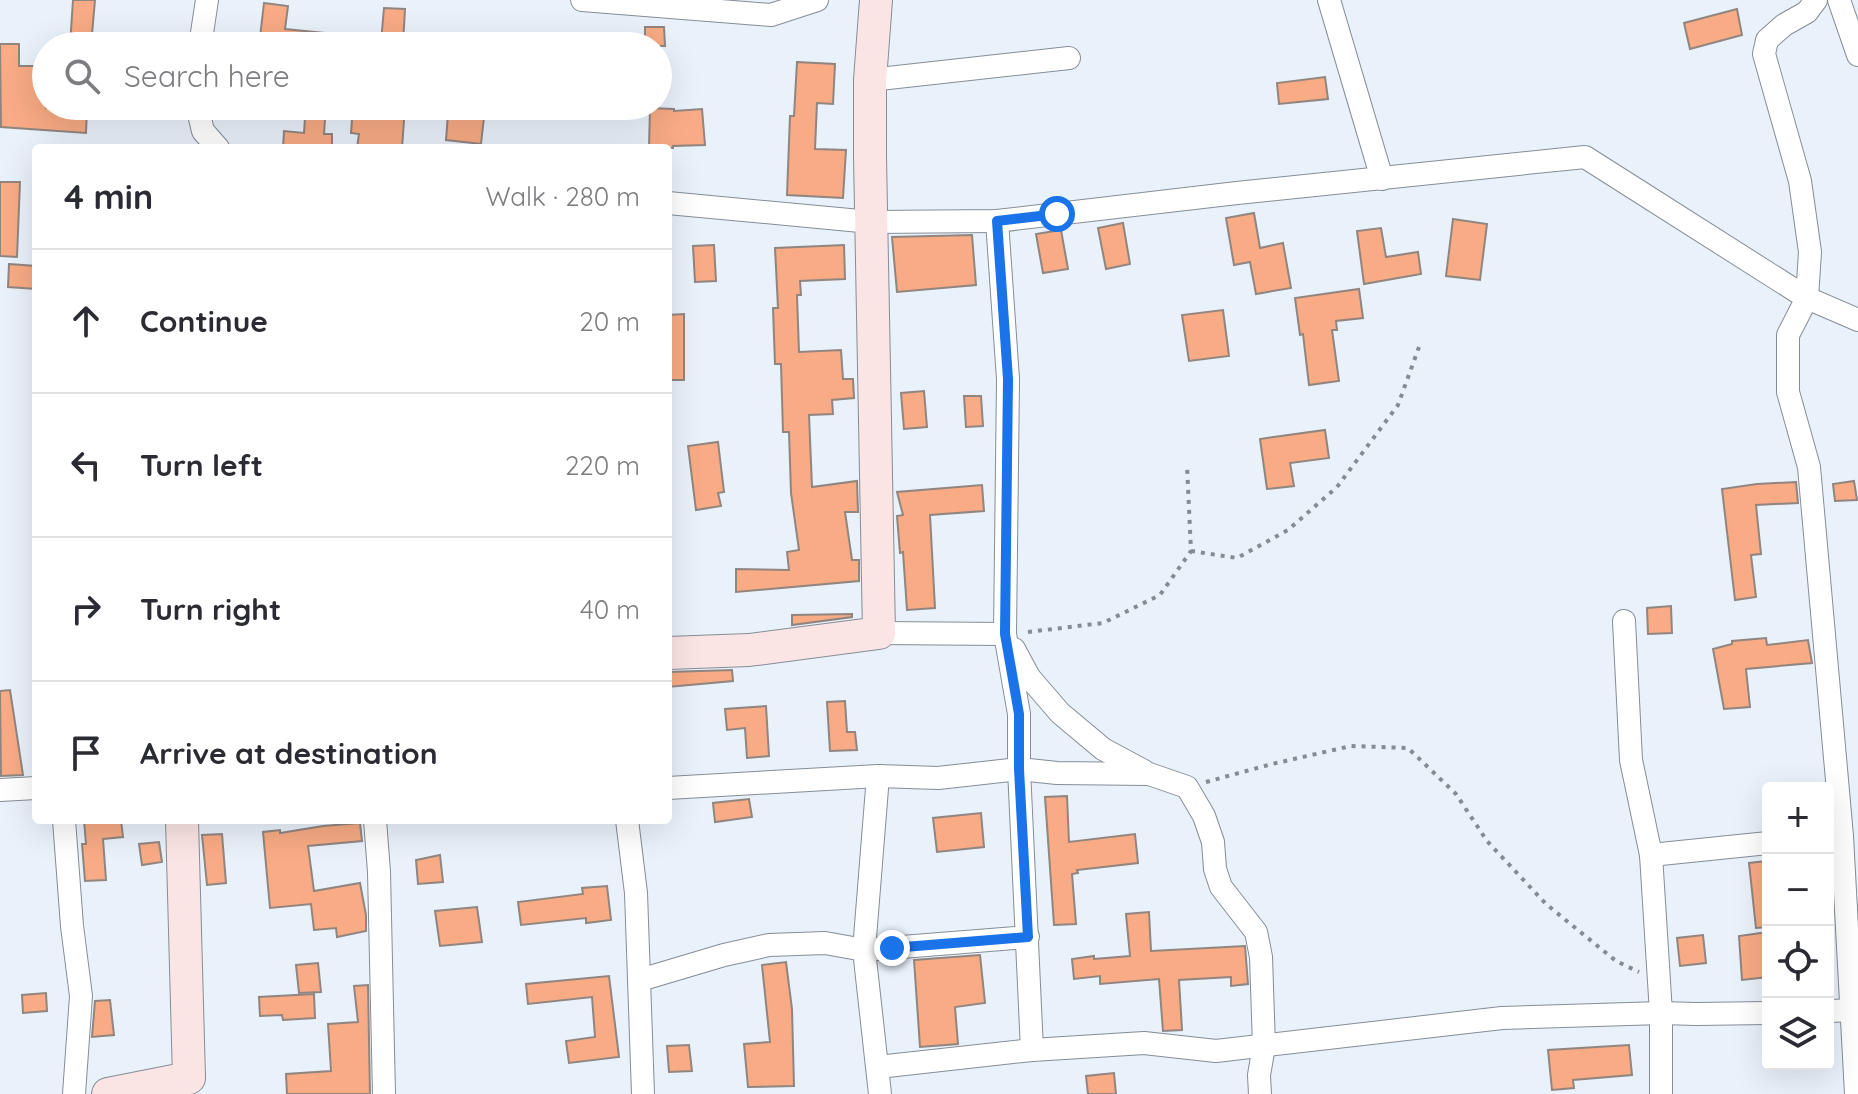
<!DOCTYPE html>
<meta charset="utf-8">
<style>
:root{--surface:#fff;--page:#f7f7f7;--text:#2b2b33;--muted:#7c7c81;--line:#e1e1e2}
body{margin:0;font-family:Quicksand,sans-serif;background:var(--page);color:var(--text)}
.controls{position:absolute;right:24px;bottom:24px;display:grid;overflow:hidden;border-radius:8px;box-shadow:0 8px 32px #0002}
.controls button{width:72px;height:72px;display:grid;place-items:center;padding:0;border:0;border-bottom:2px solid var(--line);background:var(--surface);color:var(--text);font:40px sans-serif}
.stop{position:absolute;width:24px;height:24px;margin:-18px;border:6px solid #1a73e8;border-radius:50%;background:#fff}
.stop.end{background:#1a73e8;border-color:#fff;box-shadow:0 2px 8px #0008}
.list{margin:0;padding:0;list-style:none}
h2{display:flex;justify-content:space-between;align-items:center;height:104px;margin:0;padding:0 32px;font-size:34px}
h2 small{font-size:26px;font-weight:400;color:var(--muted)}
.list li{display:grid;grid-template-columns:52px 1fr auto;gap:24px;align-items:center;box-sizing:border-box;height:144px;padding:0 32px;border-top:2px solid var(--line)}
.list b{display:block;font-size:30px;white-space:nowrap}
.list em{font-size:26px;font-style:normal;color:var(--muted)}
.icon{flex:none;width:44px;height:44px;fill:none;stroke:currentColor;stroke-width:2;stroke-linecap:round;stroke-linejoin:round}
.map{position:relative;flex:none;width:1858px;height:1094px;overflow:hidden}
.search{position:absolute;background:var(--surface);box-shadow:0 8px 32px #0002;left:32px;top:32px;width:640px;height:88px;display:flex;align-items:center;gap:20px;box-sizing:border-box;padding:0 28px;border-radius:44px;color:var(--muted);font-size:30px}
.panel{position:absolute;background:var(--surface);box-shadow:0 8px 32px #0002;left:32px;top:144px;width:640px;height:680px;border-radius:8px}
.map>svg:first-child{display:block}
</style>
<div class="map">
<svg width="1858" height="1094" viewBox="0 0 1858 1094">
<rect width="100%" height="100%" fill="#e9f1fb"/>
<g fill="#f8ab84" stroke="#918580" stroke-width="2">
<path d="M73,0H95L91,46H70Z"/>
<path d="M264,3L288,6L285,29L334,34L333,46H259Z"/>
<path d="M384,8L405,9L403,44L381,42Z"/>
<path d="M1737,9L1742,35L1690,49L1684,23Z"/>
<path d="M645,27H664L665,46H645Z"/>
<path d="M0,44H19V66H46V108L87,109L86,133L1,127Z"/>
<path d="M797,62L835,64L833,104L817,103L815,149L846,150L843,198L787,195L790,116H794Z"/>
<path d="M1325,77L1328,99L1279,104L1277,83Z"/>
<path d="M353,106H405L402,148H357L359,134L351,133Z"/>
<path d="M650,108L674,109V111L702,109L705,145L673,146V148H649Z"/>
<path d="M448,114L484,117L481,144L446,140Z"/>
<path d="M305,118L325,119L324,134H332V148H283L284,131L304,133Z"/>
<path d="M0,182H20L17,257L0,256Z"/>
<path d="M1254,213L1260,248L1283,243L1291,288L1256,294L1250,262L1234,265L1226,218Z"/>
<path d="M1453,219L1487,224L1480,280L1446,276Z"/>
<path d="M1123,223L1130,264L1106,269L1098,228Z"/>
<path d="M1381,228L1386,257L1418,252L1421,274L1364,284L1357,231Z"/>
<path d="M1061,230L1068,269L1043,273L1036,234Z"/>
<path d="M972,235L976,285L897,292L892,237Z"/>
<path d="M714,245L716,281L695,282L693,246Z"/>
<path d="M844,245L845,279L800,281L801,295H797L799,352L841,350L843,379H853L854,398L832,400L833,414L809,415L812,487L857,481L858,512H845L852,560H859V581L736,592V569L789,570L787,552L799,550L791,493L789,432H783L781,364H775L773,308H778L775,248Z"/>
<path d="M9,264L36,266V289L8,287Z"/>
<path d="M1359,289L1363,318L1336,321L1337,330H1332L1339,381L1309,385L1303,334L1300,335L1295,298Z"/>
<path d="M1223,310L1229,356L1189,361L1182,315Z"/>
<path d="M684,314V380H668V315Z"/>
<path d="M924,391L927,427L904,429L901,393Z"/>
<path d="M964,396H981L983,426L966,427Z"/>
<path d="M1325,430L1329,458L1290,463L1294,486L1267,489L1260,439Z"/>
<path d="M718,442L724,492L718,493L721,506L696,510L688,446Z"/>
<path d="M1854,481L1857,500L1835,501L1833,484Z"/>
<path d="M1796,482L1798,503L1756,505L1761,554L1751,555L1756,597L1735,600L1722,489L1757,484Z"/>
<path d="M982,485L984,511L930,515L935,608L907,610L903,552L900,553L897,516L903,515L897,492Z"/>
<path d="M1671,606L1672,633L1648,634L1647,608Z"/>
<path d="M852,614V617L792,625V615Z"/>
<path d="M1766,638L1767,645L1808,640L1812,663L1746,669L1750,707L1724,709L1713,649L1732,644V641Z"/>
<path d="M732,670L733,681L668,687V672Z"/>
<path d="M10,690L23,775L1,776L0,691Z"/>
<path d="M845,701L847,732H855L857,750L830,751L827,702Z"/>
<path d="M766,706L769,756L747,758L745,728L727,730L725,709Z"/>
<path d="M1067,796L1069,842L1135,834L1138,863L1077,870L1078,873L1072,874L1076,924L1054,925L1045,797Z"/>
<path d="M749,799L752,817L715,822L713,803Z"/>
<path d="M981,813L984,847L937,852L933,818Z"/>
<path d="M84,820H121L123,837L103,839L106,880L85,881L82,844H86Z"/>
<path d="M360,823L362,841L308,846L314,891L360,883L366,915V931L337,937L336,928L314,930L311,904L270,908L263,832L280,830V833L323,826Z"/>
<path d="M222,834L226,883L207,885L202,835Z"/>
<path d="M159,842L162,862L142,865L139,844Z"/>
<path d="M440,855L443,882L418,884L416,860Z"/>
<path d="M1766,861L1768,878V927L1756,928L1749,863Z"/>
<path d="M607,886L611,920L586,923V918L521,925L518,902L583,894L582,888Z"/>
<path d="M477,907L482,942L440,946L435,911Z"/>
<path d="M1149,912L1151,951L1245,946L1248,984L1231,986V977L1179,980L1182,1030L1163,1031L1159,979L1100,984V976L1074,979L1072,959L1094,956V959L1130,956L1126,914Z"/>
<path d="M1768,932V977L1742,980L1739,936Z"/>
<path d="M1703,935L1706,963L1680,966L1677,938Z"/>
<path d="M980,955L985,1003L955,1007L958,1044L920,1047L914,960Z"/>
<path d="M786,962L792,1009L794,1086L748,1087L744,1044L770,1042L762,965Z"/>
<path d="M318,963L321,992L299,993L296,965Z"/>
<path d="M609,976L619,1057L569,1063L566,1041L595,1037L592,997L528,1004L526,984Z"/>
<path d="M368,985L370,1094H287L286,1074L331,1071L328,1024L358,1022L354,986Z"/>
<path d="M46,993L47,1011L23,1013L22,995Z"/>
<path d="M314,994L315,1018L283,1020L282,1015L260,1016L259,997Z"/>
<path d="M110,1000L114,1035L92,1037L95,1001Z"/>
<path d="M689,1045L692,1071L669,1072L667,1046Z"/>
<path d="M1629,1045L1632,1075L1573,1080L1574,1088L1552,1090L1548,1050Z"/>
<path d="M1114,1073L1116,1094H1088L1086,1076Z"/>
</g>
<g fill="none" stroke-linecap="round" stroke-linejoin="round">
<defs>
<g id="street">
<path d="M582,0L771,15L817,0"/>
<path d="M1329,0L1382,179"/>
<path d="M1816,0L1807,12L1784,25L1767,40L1764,54L1800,181L1810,252L1807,298L1788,335V392L1809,467L1842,836L1856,1094"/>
<path d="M1839,0L1858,55"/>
<path d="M200,46L207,0"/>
<path d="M870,80L1069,58"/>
<path d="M197,106L203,131L218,148"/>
<path d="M668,203L871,222L997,221L1237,193L1585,157L1807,298L1858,320"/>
<path d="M997,221L1008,379L1005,634L1019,714V769L1032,1050"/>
<path d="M1624,621L1631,760L1651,855L1661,1013V1094"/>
<path d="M879,633L1005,634"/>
<path d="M1014,649L1029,677L1060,713L1103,749L1144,771"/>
<path d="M878,776L864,950L880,1094"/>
<path d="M668,788L878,776L938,778L1019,769L1057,773L1149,774L1187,787L1204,816L1213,842L1215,869L1221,887L1256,932L1261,957L1264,1046L1259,1075L1260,1094"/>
<path d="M0,790L36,788"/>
<path d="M64,820L72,926L81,996L74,1094"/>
<path d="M375,820L379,872L384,1094"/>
<path d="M627,820L636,893L643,1094"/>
<path d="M1651,855L1768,843"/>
<path d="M640,980L724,955L769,945L825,943L864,950L1028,937"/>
<path d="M1828,1011L1858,1010"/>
<path d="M878,1067L1032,1050L1144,1043L1216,1051L1502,1018L1661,1013L1696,1014L1768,1013"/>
</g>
<g id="secondary">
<path d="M668,653L749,650L879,633L870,156V80L876,0"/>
<path d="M108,1094L189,1078L182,820"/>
</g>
</defs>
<use href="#street" stroke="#858d96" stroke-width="24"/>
<use href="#secondary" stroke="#858d96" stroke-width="34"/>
<g stroke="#868b92" stroke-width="4" stroke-dasharray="4 6" stroke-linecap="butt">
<path d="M1191,551L1237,558L1288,530L1337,487L1398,405L1419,347"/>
<path d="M1028,632L1103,623L1160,595L1191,551L1187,465"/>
<path d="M1206,782L1272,764L1351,746L1408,748L1456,794L1487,841L1546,904L1616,961L1639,972"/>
</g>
<use href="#street" stroke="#fff" stroke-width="22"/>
<use href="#secondary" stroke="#fbe4e4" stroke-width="32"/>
</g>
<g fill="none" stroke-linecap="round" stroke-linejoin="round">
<path stroke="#1a73e8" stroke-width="10" d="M892,948L1028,937L1019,769V714L1005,634L1008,379L997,221L1057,214"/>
</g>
</svg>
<div class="controls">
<button>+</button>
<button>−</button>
<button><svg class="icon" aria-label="locate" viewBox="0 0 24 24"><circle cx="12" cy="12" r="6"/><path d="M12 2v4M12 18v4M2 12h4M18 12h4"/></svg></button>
<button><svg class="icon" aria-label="layers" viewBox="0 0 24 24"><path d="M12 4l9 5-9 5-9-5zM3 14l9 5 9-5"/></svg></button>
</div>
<div class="stop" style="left:1057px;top:214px"></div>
<div class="stop end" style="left:892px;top:948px"></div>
<div class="search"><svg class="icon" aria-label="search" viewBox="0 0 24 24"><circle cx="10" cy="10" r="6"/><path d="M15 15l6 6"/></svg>Search here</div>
<section class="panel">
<h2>4 min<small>Walk · 280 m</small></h2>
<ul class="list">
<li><svg class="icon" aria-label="ahead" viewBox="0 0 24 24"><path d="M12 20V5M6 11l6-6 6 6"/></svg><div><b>Continue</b></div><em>20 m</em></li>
<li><svg class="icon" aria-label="left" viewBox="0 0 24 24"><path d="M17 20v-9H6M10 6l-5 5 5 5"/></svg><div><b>Turn left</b></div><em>220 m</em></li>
<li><svg class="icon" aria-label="right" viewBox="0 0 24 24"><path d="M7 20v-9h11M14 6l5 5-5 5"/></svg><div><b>Turn right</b></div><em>40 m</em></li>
<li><svg class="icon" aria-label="arrive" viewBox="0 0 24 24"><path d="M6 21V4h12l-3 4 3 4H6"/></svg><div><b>Arrive at destination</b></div></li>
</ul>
</section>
</div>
